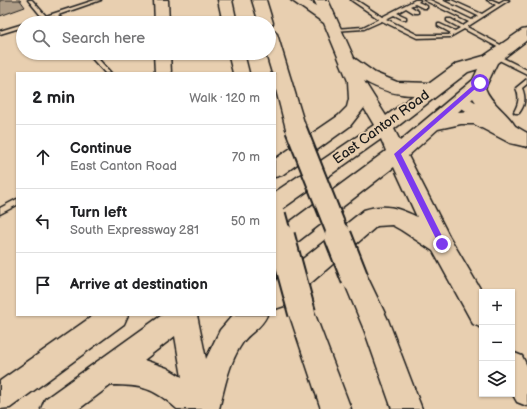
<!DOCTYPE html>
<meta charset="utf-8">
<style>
:root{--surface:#fff;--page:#f2f2f2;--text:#202124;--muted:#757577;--line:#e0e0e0}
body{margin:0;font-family:"Balsamiq Sans",sans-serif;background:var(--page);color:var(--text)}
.controls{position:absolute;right:12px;bottom:12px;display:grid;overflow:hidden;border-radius:0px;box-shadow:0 1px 3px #0004}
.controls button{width:36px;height:36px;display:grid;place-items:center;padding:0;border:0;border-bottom:1px solid var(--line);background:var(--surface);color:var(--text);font:20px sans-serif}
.stop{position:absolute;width:12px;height:12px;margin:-9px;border:3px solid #7c3aed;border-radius:50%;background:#fff}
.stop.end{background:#7c3aed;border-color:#fff;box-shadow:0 1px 4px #0008}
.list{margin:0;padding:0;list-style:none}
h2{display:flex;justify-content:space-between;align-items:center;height:52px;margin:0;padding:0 16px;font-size:17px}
h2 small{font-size:13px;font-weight:400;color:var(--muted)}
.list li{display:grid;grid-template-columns:26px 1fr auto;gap:12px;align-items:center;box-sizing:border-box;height:64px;padding:0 16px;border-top:1px solid var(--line)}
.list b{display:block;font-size:15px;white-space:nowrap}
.list p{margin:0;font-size:13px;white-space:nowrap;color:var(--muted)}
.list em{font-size:13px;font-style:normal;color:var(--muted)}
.icon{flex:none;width:22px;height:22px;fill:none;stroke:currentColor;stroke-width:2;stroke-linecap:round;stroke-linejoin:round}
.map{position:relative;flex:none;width:527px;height:409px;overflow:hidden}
.search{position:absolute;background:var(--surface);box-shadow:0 1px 3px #0004;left:16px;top:16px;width:260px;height:44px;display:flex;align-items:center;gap:10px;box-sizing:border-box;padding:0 14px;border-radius:22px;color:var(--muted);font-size:15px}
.panel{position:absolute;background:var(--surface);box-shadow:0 1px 3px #0004;left:16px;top:72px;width:260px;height:244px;border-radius:0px}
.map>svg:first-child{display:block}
</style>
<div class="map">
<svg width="527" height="409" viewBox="0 0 527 409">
<rect width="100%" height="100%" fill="#e8cfb0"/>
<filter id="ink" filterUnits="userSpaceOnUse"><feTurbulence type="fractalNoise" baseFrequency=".025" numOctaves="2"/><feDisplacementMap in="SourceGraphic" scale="8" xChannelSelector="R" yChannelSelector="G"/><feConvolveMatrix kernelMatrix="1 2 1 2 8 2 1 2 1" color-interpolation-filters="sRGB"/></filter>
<g filter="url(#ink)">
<path fill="#af9d87" stroke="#1c1c1c" d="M0,0H20L25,7L0,16Z"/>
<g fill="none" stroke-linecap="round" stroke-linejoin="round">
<defs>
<g id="service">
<path d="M28,0H32L46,16L95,0H101L58,15L66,23H61L54,16L33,23H26L42,17Z"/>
<path d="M351,0H356L382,17L415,0H420L418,2L427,6V8H423L415,4L410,6L418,11V13H414L406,8L397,13L406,17V19H402L394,15L386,19L418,35H449L451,33L438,26V24H440L455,31L460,28L447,21V19H451L463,26L469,22L424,0H430L472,20L478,16L445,0H451L482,14L496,5L487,0H492L499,3L504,0H509L467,27L508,49L507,50H503L464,29L450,37L417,38L382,21L364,29L333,31V29H335L363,27L379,19Z"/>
<path d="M23,24V27L0,34V31Z"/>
<path d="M87,53H93L111,73H105Z"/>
<path d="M495,54L527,70V74L493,57L492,56Z"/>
<path d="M527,79V84L522,88C526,98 525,105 519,113H515L514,112C519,103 520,97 516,88Z"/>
<path d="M17,199V205L0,214V208Z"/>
</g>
<path id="tertiary" d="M460,95L465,96L527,133V147L521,145L455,104L453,100L455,96Z"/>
<g id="secondary">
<path d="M154,0H168L169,23H155Z"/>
<path d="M291,0H307L317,6L314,0H328L354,58L375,73L397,82L430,83L456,64L484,56L522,30L527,29V40L497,63L485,88C491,104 507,112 515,126L513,129L527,133V145L523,146L510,143L474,124H461L438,129L408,156L449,236L482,292V328L473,324L433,251L401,230L392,225L377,226L284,306L275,309V281L364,210C385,203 399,208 417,217L394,167L283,253L275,256V233L386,151L381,139L282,209L275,212V192L374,125L364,108L350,126L282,175L275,177V159L338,116L347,107L349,99L348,81L324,23ZM478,69L473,80L400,141L394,129L468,72ZM364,81C380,90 396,95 414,95L386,116ZM473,98L484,114L472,111L458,112Z"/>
<path d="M154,53H170L171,73H155Z"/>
<path d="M94,315H128L124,324L10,408L0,409V381Z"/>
<path d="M162,315H197L206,359L220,330L233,315H267C261,329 251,331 243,342C229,362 225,386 219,409H177C154,388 142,385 111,385L79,409H41L45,399ZM175,336L182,377L167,368L144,360Z"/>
<path d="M512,352L522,356L527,366V406L517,402L512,393Z"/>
</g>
<g id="motorway">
<path d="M218,0H232L237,23H223Z"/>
<path d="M252,0H266L273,23L271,26L269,27V23H259Z"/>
<path d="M269,29L274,31L277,34L306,129L303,134L296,136L289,134L286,129L275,86V73H272L266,53H269Z"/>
<path d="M228,53H244L249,73H233Z"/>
<path d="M355,267L364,270L388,320L422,409H392L365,332L343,279L346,270Z"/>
<path d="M302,300L311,304L351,409H321L289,313L293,304Z"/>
</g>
</defs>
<use href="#service" stroke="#1c1c1c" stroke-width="3"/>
<use href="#tertiary" stroke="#1c1c1c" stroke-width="3"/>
<use href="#secondary" stroke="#1c1c1c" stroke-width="3"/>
<use href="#motorway" stroke="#1c1c1c" stroke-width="3"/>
<use href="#service" fill="#e8cfb0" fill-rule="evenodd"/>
<use href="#tertiary" fill="#e8cfb0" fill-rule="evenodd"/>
<use href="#secondary" fill="#e8cfb0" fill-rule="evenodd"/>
<use href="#motorway" fill="#e8cfb0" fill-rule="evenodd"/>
<defs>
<g id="motorway-bridge-far1">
<path d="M296,129L339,237"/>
<path d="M275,215L281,237"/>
</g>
<g id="motorway-bridge">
<path d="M281,236L302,313"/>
<path d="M338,236L355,279"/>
</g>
</defs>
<use href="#motorway-bridge-far1" stroke="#1c1c1c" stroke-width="24" stroke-linecap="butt"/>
<use href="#motorway-bridge" stroke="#1c1c1c" stroke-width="30" stroke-linecap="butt"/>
<use href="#motorway-bridge-far1" stroke="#e8cfb0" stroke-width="20"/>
<use href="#motorway-bridge" stroke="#e8cfb0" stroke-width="26"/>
</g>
</g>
<path fill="#7c3aed" d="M478,81L482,83L401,154L446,244L442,248L440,247L394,154Z"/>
<g text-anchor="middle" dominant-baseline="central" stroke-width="3.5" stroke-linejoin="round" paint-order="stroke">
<g font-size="14" fill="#1c1c1c" stroke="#e8cfb0">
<text transform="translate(381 127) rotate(-36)">East Canton Road</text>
</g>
</g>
</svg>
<div class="controls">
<button>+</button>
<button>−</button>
<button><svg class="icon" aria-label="layers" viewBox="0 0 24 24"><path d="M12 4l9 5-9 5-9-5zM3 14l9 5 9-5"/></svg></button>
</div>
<div class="stop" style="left:480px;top:83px"></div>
<div class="stop end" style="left:442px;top:244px"></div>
<div class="search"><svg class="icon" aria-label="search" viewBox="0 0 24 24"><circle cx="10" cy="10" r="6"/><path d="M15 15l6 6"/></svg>Search here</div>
<section class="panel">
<h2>2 min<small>Walk · 120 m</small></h2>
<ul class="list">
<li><svg class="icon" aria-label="ahead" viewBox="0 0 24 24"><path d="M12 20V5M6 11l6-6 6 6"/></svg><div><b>Continue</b><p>East Canton Road</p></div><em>70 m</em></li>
<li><svg class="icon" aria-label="left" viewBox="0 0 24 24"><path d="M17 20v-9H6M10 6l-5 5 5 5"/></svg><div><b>Turn left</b><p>South Expressway 281</p></div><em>50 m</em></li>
<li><svg class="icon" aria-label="arrive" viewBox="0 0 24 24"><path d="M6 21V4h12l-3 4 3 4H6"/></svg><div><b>Arrive at destination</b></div></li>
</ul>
</section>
</div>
